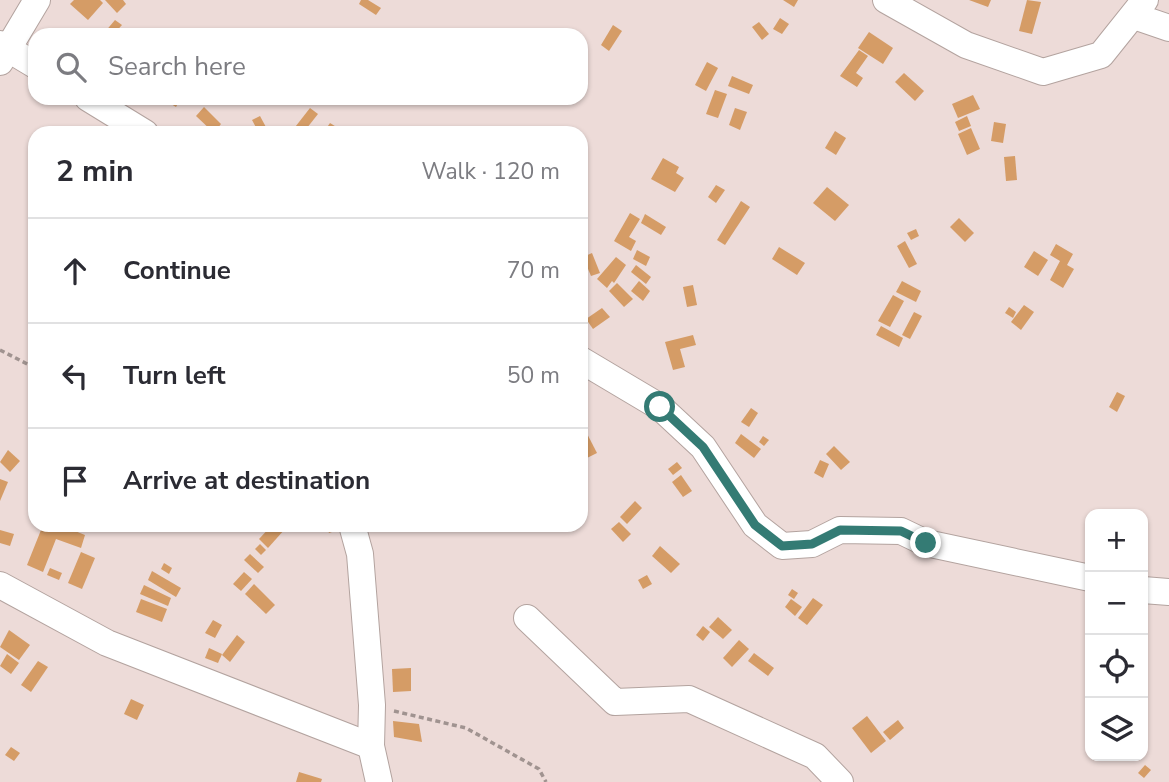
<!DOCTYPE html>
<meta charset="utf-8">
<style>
:root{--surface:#fff;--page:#f7f7f7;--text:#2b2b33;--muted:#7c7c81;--line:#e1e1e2}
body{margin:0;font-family:"Nunito Sans",sans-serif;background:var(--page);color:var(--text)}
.controls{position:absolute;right:21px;bottom:21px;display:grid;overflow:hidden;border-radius:14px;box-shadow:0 2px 5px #0004}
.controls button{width:63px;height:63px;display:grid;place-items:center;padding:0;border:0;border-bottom:2px solid var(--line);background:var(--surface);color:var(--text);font:35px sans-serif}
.stop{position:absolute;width:21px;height:21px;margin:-16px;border:5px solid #347b74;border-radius:50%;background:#fff}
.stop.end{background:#347b74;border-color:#fff;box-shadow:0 2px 7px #0008}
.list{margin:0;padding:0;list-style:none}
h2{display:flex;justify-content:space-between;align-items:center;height:91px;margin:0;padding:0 28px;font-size:30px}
h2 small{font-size:23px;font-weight:400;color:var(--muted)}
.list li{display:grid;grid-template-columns:46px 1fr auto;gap:21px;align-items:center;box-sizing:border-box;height:105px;padding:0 28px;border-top:2px solid var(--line)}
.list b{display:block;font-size:26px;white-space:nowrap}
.list em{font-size:23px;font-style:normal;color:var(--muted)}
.icon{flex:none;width:38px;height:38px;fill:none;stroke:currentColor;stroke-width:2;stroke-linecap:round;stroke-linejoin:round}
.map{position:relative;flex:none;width:1169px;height:782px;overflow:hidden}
.search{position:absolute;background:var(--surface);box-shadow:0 2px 5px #0004;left:28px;top:28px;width:560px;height:77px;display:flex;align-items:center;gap:18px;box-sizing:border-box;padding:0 24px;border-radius:21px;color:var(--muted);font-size:26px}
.panel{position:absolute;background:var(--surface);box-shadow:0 2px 5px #0004;left:28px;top:126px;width:560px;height:406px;border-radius:21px}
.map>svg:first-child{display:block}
</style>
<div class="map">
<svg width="1169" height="782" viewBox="0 0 1169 782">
<rect width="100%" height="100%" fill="#eddbd8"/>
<g fill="#d59c66">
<path d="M74,0H100L103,3L88,20L70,4Z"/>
<path d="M105,0H123L126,4L117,13Z"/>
<path d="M361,0H368L381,8L376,15L359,4Z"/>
<path d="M783,0H798L794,7Z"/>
<path d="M969,0H991L988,7Z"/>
<path d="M1027,0L1041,2L1032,34L1019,31Z"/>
<path d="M780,18L789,24L782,34L773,29Z"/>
<path d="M115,20L122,25L113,35H106L104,33Z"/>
<path d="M759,22L769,34L762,40L752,27Z"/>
<path d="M613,25L622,31L609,51L601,45Z"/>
<path d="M869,32L893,48L883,64L858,48Z"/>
<path d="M859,50L868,56L856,73L863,78L857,87L840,76Z"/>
<path d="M707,62L718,68L706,91L695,85Z"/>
<path d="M904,73L924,91L915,101L895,82Z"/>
<path d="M732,76L753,85L749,94L728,86Z"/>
<path d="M715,90L727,94L718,118L706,114Z"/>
<path d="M973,95L980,109L958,118L952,104Z"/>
<path d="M161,98H181L176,107Z"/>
<path d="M204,107L221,124L214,133L196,116Z"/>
<path d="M310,108L318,114L303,133H294L292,131Z"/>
<path d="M735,108L747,112L740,130L729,125Z"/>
<path d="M260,116L267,129L259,133L252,120Z"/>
<path d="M967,116L971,126L959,131L955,122Z"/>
<path d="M994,122L1006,124L1003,143L991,141Z"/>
<path d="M330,123L338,128L335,133H323Z"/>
<path d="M971,128L980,149L967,155L958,134Z"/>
<path d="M835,131L846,138L836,155L825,148Z"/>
<path d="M1015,156L1017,180L1006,181L1004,157Z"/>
<path d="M663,158L679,167L676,173L684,178L675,192L651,179Z"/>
<path d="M716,185L725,190L716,203L708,197Z"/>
<path d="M827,187L849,205L835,221L813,203Z"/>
<path d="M741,201L750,207L725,245L717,240Z"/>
<path d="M630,213L640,219L629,237L636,241L631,251L614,241Z"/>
<path d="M645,214L666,227L661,235L641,223Z"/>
<path d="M959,218L974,233L965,242L950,227Z"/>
<path d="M916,229L919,236L911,240L907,233Z"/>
<path d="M905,241L917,264L909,268L897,246Z"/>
<path d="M1056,244L1073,254L1067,265L1074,269L1063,288L1050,280L1060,261L1050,255Z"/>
<path d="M779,247L805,263L797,275L772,259Z"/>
<path d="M637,250L650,257L646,266L633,259Z"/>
<path d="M1034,251L1048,260L1038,276L1024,267Z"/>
<path d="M592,253L600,273L591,276L583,257Z"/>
<path d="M616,257L626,265L614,283L612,281L607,288L597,279Z"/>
<path d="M636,265L651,277L646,284L631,272Z"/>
<path d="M639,281L650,291L643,301L631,291Z"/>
<path d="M902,281L921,291L916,302L896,292Z"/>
<path d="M617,283L633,299L624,307L609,291Z"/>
<path d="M693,285L697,305L687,307L683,287Z"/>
<path d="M893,295L904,301L890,327L878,321Z"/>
<path d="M1024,305L1034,312L1021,330L1011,322Z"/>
<path d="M1009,307L1016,312L1013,318L1005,313Z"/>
<path d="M602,308L610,317L593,329L586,319Z"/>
<path d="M914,312L922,316L910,339L902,335Z"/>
<path d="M881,326L903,338L899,347L876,335Z"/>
<path d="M693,335L696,345L680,349L685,367L673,370L665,342Z"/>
<path d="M1117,392L1125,396L1117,412L1109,407Z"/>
<path d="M751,408L758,413L749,427L741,422Z"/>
<path d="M581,422L597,453L587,458L581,448Z"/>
<path d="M741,434L761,449L754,458L735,443Z"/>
<path d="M763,436L769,440L764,446L759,442Z"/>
<path d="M834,446L850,462L841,470L826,454Z"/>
<path d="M8,450L20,461L10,472L0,462Z"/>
<path d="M820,460L829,464L823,478L814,473Z"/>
<path d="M677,462L682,468L673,475L668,469Z"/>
<path d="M681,475L692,491L683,497L672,482Z"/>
<path d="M0,479L8,482L0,501Z"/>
<path d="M635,501L642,508L627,524L620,517Z"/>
<path d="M619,522L631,534L623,542L611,529Z"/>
<path d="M43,525H60L85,535L81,548L56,539L43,572L27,565Z"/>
<path d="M272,525H281L285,529L268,548L259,539Z"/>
<path d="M326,525H336L338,530L329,533Z"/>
<path d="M0,530L14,534L10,546L0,543Z"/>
<path d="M260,544L266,550L261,555L255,549Z"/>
<path d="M660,546L680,564L671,573L652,556Z"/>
<path d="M81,552L95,558L82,589L68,583Z"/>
<path d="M250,554L264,567L258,573L244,560Z"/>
<path d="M164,563L172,568L169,574L161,569Z"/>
<path d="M50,568L62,573L59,580L47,575Z"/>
<path d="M152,571L181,588L176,597L148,580Z"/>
<path d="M244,572L252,579L241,591L233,584Z"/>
<path d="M647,575L652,584L643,589L638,580Z"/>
<path d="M254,584L275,605L266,614L245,594Z"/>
<path d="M144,585L171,598L168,606L140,594Z"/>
<path d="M792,589L798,593L794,599L788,595Z"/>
<path d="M813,598L823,605L807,625L798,618Z"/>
<path d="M141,599L167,609L162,622L136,612Z"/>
<path d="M791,599L802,607L795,616L785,607Z"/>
<path d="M718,617L732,630L723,639L709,627Z"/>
<path d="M213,620L222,625L215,638L205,633Z"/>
<path d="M703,626L710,632L703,641L696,635Z"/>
<path d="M9,630L30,645L19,660L0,647Z"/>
<path d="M237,635L245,642L230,662L222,655Z"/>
<path d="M739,640L749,649L732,667L723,658Z"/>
<path d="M209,648L222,654L218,663L205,658Z"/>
<path d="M754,653L774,668L768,676L748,661Z"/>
<path d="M7,654L19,663L11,674L0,666Z"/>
<path d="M38,661L48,667L31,692L21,685Z"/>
<path d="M411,668V691L393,692L392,669Z"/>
<path d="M131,699L144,705L137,720L124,714Z"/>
<path d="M867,716L886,741L871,753L852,728Z"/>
<path d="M898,720L904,728L890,740L883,732Z"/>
<path d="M393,721L419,724L422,742L394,737Z"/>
<path d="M11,747L20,753L14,761L5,755Z"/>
<path d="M1145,765L1151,770L1144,778L1138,773Z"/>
<path d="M299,772L322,779L321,782H296Z"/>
</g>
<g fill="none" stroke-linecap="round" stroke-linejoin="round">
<defs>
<g id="minor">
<path d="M886,0L966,45L1043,72L1101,55L1145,0"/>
<path d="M1134,16L1169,28"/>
<path d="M0,44L35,65"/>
<path d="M0,62L37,0"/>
<path d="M88,98L145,133"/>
<path d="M581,360L660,407L703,447L755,525L782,546L812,544L840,530L901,531L926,543L1090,578"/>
<path d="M352,525L360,554L372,705L371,746L379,782"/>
<path d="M0,585L107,643L371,746"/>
<path d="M1143,590L1169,592"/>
<path d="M527,618L615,702L689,699L815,756L840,782"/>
</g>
</defs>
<use href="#minor" stroke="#b3a39f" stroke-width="28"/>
<g stroke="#a09390" stroke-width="3.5" stroke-dasharray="5 3.5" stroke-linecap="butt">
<path d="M0,350L35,368"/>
<path d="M394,711L466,728L539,769L546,782"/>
</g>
<use href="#minor" stroke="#fff" stroke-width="26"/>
</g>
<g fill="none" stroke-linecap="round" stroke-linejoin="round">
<path stroke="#347b74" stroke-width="9" d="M660,407L703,447L755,525L782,546L812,544L840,530L901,531L926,543"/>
</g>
</svg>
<div class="controls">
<button>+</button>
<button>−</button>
<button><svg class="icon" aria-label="locate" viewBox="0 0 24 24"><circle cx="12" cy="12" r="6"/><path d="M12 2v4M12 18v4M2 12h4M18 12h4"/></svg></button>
<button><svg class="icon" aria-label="layers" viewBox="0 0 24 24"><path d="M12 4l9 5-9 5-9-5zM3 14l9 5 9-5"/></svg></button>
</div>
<div class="stop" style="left:660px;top:407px"></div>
<div class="stop end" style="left:926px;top:543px"></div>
<div class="search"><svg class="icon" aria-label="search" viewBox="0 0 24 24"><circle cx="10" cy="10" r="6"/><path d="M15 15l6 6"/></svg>Search here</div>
<section class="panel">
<h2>2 min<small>Walk · 120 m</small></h2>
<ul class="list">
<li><svg class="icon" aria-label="ahead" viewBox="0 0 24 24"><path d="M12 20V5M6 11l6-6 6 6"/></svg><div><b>Continue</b></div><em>70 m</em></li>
<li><svg class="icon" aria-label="left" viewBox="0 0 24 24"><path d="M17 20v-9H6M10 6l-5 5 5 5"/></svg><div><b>Turn left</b></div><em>50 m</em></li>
<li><svg class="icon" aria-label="arrive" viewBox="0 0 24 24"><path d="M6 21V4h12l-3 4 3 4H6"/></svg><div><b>Arrive at destination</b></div></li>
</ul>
</section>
</div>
